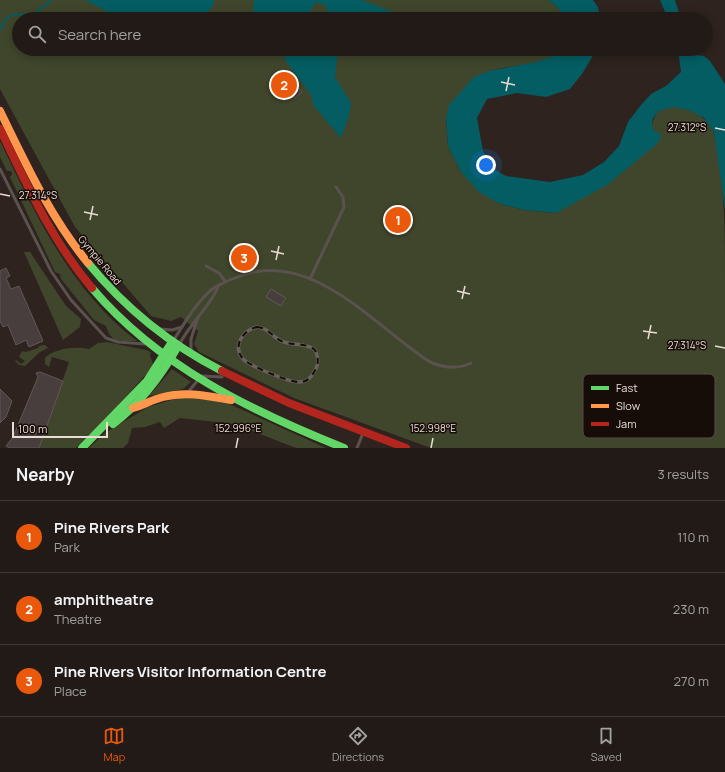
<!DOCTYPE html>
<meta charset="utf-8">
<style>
:root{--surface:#221a16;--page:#2a231f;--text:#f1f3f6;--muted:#a2a1a1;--line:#3f3835;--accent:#ea580c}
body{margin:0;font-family:Manrope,sans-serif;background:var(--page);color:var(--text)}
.scale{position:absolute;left:12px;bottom:10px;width:96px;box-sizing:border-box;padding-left:4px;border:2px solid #eadbd5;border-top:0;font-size:11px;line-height:14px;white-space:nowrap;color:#eadbd5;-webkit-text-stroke:3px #160c08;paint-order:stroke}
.you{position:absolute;left:486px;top:165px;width:14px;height:14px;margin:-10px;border:3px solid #fff;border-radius:50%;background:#1a73e8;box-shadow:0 0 0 6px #1a73e833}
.badge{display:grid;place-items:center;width:26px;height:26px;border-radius:50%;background:var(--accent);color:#fff;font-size:13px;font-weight:700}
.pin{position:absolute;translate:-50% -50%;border:2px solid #fff;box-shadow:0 1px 4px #0006}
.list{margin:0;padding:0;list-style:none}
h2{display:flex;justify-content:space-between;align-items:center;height:52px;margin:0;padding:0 16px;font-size:17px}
h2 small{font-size:13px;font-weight:400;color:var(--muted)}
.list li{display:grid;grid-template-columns:26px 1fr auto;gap:12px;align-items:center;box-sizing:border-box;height:72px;padding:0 16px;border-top:1px solid var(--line)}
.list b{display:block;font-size:15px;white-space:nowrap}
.list p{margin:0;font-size:13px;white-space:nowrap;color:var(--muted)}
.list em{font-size:13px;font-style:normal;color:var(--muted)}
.icon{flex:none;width:22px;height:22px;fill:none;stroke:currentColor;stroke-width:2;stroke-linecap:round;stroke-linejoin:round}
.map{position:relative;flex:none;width:725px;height:448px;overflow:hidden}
.search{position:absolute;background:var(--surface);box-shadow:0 2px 10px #0003;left:12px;right:12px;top:12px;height:44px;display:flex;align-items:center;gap:10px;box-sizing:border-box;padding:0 14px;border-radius:22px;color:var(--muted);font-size:15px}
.sheet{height:268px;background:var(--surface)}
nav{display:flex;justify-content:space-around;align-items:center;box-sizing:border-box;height:56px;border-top:1px solid var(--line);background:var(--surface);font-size:11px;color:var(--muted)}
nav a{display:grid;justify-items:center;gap:2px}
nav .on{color:var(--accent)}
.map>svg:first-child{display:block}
</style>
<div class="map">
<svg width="725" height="448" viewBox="0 0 725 448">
<rect width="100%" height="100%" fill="#2e231e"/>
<g fill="#3f462b">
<path d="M0,0H548L556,6L567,19H19V49H565C555,64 508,65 491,71C483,73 453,110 446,118L448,146L461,172L500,204L525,210L556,213L655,132L652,127C653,122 654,115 659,111C675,99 709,115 714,133C725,180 725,230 725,278C725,335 725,391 725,448H431L294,398L199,352L194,344L198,331L181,317L171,321L151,316L75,227L0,89Z"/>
<path d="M0,141C35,214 71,291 137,341C121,341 111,344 106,326L94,320L61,279L60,274L55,272L10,177L12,174L11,171H7L0,157Z"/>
<path d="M24,252H30L66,306L81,319L80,327L63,340Z"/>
<path d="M107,342L146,350L151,352L150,356L153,364L150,370L102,423L76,448H39L69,362L52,357L49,367L45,364V358C55,348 76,346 89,349L98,343Z"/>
<path d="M45,345L48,348L40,352L25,366L19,365L15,361L16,360L21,364L25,361L19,357L22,351L26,352L38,348L39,346Z"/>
<path d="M172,369L191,382L183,389L149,396Z"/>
<path d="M181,397L225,402L326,448H296L234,424L180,418L164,428L160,422L145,427L132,428L128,443L123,448H89L105,433L148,407Z"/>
</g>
<g fill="#045d62">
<path d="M85,0H214L213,6L201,19H122Z"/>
<path d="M254,0H361L407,17L405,19H329L326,6L316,2L309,14L310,19H259L253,11Z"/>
<path d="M548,0H593L598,7L600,19H567L556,6Z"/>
<path d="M660,0H675L681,19H668Z"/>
<path d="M284,49H338L335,77L351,103L349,116L341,138L314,106L311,95L285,60Z"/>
<path d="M565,49H597L582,74L570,89L546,97L517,93L487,99L477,118L483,151L492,168L506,176L550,182L583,175L604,162L619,146L628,122L641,105L651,94L666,86L681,72L678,49H693L695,55L704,56L710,61L725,84V209L714,132L704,118L689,110L673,107L659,111L653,118L652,127L656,132L662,135L657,144L607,185L556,213L525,210L500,204L479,192L461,172L448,146L446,118L449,105L474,77L489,71L536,62L562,53Z"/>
</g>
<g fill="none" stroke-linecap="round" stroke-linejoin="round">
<path stroke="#045d62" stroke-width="2" d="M0,30C9,9 15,16 33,15L51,0"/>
</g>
<g fill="#483e3e" stroke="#615756">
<path d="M283,69L302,92L295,98L291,93L284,101L277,95L270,84L277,81L273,76Z"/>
<path d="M244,254L251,262L239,270L235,264Z"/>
<path d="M6,268L10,276L6,278L11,289L19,286L43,341L29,347L26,340L16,345L8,325L3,327L0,321V271Z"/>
<path d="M271,289L286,298L281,306L266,297Z"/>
<path d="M40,372L63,381L39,448H9L6,446L13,437L38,377L36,373Z"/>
<path d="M0,389L12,401L6,417L0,423Z"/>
</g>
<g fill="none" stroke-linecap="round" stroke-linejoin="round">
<g stroke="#5a524e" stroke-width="3">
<path d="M0,169L51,271L71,300L106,338L118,342L145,344"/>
<path d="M206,266L219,273L225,281"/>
<path d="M310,279L344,207L343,197L336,187"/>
<path d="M160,329L172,330L182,327"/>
<path d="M173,341C184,324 196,303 211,290C218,284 232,279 240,276C313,249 375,327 430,362C444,368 457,370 471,363"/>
<path d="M180,343C189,326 212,303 218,287"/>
<path d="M191,350V339L198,317"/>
<path d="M202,376L222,377"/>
<path d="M189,391L198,380"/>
<path d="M357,448L363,433"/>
</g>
<g stroke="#63d668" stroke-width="8">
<path d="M88,263C126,309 169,344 222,371"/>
<path d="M92,288C158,366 251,411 344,448"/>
<path d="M113,424C141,403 161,376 178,346"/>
<path d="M82,448L147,381L172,342"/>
</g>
<g stroke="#ff974d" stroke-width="8">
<path d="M0,111C26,164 50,217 88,263"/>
<path d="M133,408C143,405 152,400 163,397C186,391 208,396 231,400"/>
</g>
<g stroke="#b3261e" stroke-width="8">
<path d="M0,129C27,185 52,241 92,288"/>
<path d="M222,371L289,403L406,448"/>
</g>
<defs>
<path id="rail" d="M257,327C270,328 273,339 284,342C295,346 302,342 314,349C319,356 319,365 314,372C311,378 306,382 300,382C290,383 250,366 243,359C232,346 243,330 257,327Z"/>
</defs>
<use href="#rail" stroke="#69615e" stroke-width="3.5"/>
<use href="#rail" stroke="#160c08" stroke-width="2" stroke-dasharray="6" stroke-linecap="butt"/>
</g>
<path fill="none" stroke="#eadbd5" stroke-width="1.5" d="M501,82L515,85M506,91L509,77M715,128L725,130M0,194L10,196M84,212L98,215M90,220L93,206M271,251L284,254M276,260L279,246M457,291L470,294M462,299L465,286M643,331L657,333M648,339L651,325M715,346L725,348M236,448L238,438M431,448L433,438"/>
<g text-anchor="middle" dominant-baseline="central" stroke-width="3" stroke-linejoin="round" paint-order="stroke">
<g font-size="10" fill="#eadbd5" stroke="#160c08">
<text transform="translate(100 260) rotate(50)">Gympie Road</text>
</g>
</g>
<rect x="583" y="374" width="132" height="64" rx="6" fill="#160c08" stroke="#564a46" stroke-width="1"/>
<rect x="591" y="386" width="18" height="4" fill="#63d668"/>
<rect x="591" y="404" width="18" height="4" fill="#ff974d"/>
<rect x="591" y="422" width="18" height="4" fill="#b3261e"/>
<g font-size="11" fill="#eadbd5">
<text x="616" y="392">Fast</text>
<text x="616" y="410">Slow</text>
<text x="616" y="428">Jam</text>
</g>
<g font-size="10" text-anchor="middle" fill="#eadbd5" stroke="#160c08" stroke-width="3" stroke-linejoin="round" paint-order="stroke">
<text x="687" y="131">27.312°S</text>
<text x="38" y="199">27.314°S</text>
<text x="687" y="349">27.314°S</text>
<text x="238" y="432">152.996°E</text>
<text x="433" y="432">152.998°E</text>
</g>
</svg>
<div class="scale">100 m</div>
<div class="you"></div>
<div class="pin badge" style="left:398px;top:220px">1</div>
<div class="pin badge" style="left:284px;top:85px">2</div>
<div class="pin badge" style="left:244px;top:258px">3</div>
<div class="search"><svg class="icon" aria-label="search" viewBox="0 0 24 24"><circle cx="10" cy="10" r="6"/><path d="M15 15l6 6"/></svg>Search here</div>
</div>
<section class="sheet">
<h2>Nearby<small>3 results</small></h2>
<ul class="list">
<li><span class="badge">1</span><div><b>Pine Rivers Park</b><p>Park</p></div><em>110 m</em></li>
<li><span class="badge">2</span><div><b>amphitheatre</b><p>Theatre</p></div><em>230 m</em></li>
<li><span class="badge">3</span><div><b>Pine Rivers Visitor Information Centre</b><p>Place</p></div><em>270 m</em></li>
</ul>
</section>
<nav>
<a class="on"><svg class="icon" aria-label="map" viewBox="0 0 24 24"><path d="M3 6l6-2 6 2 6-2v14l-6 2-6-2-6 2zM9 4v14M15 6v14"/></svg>Map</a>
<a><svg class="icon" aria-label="directions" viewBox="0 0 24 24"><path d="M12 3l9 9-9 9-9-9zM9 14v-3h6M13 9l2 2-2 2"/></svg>Directions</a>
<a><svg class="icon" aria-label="saved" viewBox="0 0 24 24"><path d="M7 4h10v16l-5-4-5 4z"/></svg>Saved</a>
</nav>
